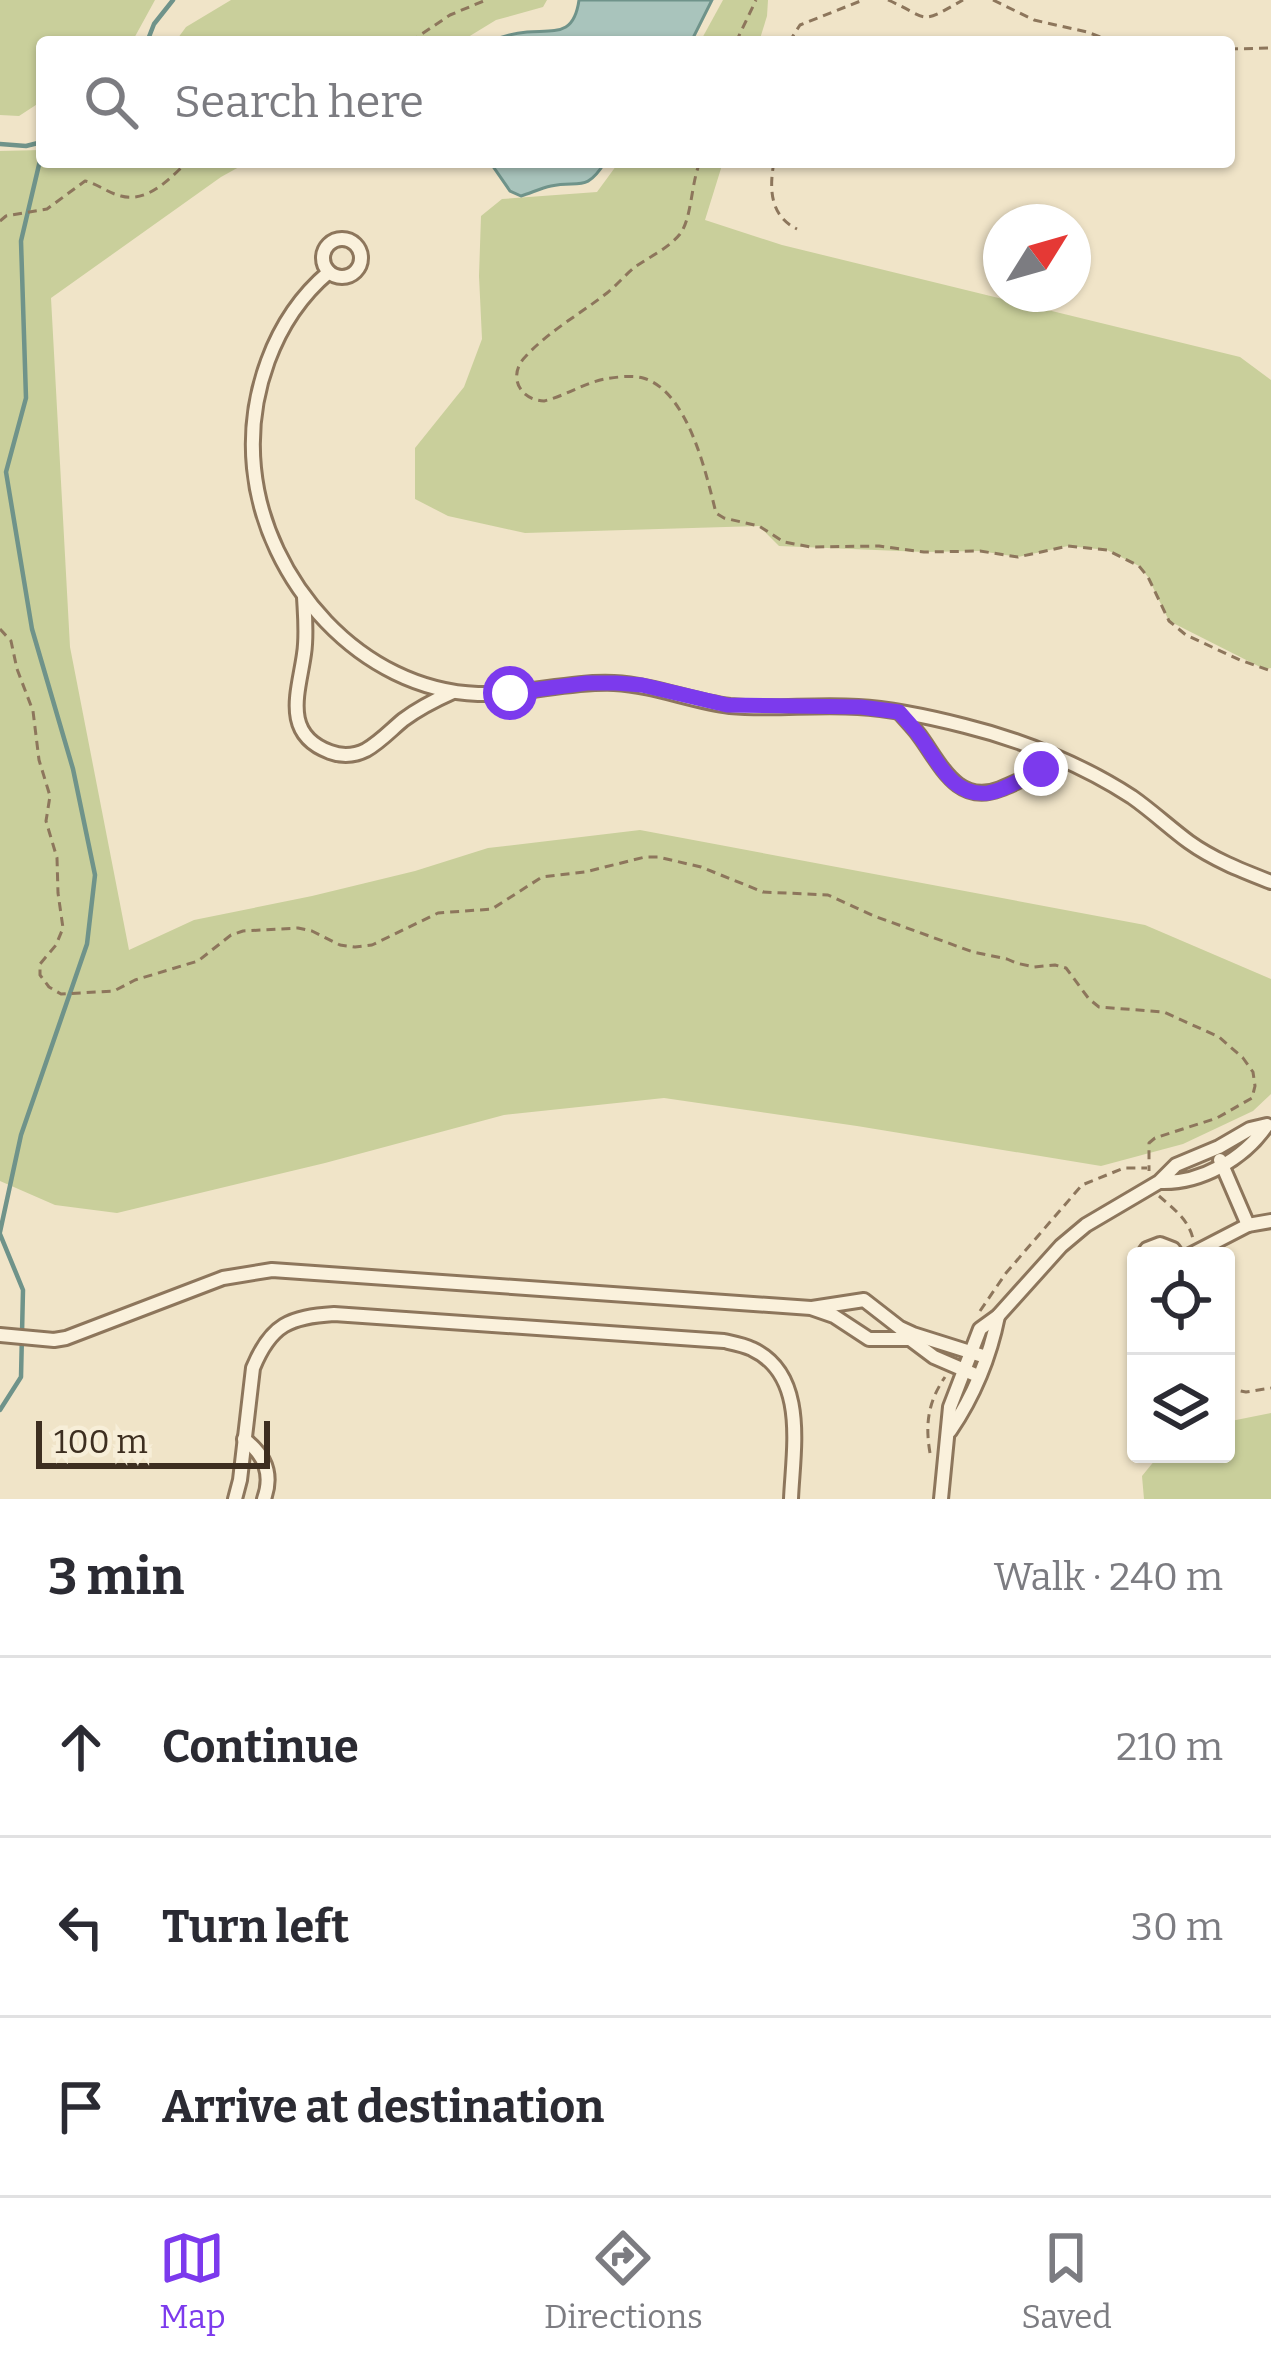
<!DOCTYPE html>
<meta charset="utf-8">
<style>
:root{--surface:#fff;--page:#f7f7f7;--text:#2b2b33;--muted:#7c7c81;--line:#e1e1e2;--accent:#7c3aed}
body{margin:0;font-family:Bitter,serif;background:var(--page);color:var(--text)}
.controls{position:absolute;right:36px;bottom:36px;display:grid;overflow:hidden;border-radius:12px;box-shadow:0 3px 9px #0004}
.controls button{width:108px;height:108px;display:grid;place-items:center;padding:0;border:0;border-bottom:3px solid var(--line);background:var(--surface);color:var(--text);font:60px sans-serif}
.compass{position:absolute;left:983px;top:204px;width:108px;height:108px;border-radius:50%;background:var(--surface);box-shadow:0 3px 9px #0004;rotate:53deg}
.scale{position:absolute;left:36px;bottom:30px;width:234px;box-sizing:border-box;padding-left:12px;border:6px solid #3d2e20;border-top:0;font-size:33px;line-height:42px;white-space:nowrap;color:#3d2e20;-webkit-text-stroke:9px #f7eed8;paint-order:stroke}
.stop{position:absolute;width:36px;height:36px;margin:-27px;border:9px solid #7c3aed;border-radius:50%;background:#fff}
.stop.end{background:#7c3aed;border-color:#fff;box-shadow:0 3px 12px #0008}
.list{margin:0;padding:0;list-style:none}
h2{display:flex;justify-content:space-between;align-items:center;height:156px;margin:0;padding:0 48px;font-size:51px}
h2 small{font-size:39px;font-weight:400;color:var(--muted)}
.list li{display:grid;grid-template-columns:78px 1fr auto;gap:36px;align-items:center;box-sizing:border-box;height:180px;padding:0 48px;border-top:3px solid var(--line)}
.list b{display:block;font-size:45px;white-space:nowrap}
.list em{font-size:39px;font-style:normal;color:var(--muted)}
.icon{flex:none;width:66px;height:66px;fill:none;stroke:currentColor;stroke-width:2;stroke-linecap:round;stroke-linejoin:round}
.map{position:relative;flex:none;width:1271px;height:1499px;overflow:hidden}
.search{position:absolute;background:var(--surface);box-shadow:0 3px 9px #0004;left:36px;right:36px;top:36px;height:132px;display:flex;align-items:center;gap:30px;box-sizing:border-box;padding:0 42px;border-radius:12px;color:var(--muted);font-size:45px}
.sheet{height:696px;background:var(--surface)}
nav{display:flex;justify-content:space-around;align-items:center;box-sizing:border-box;height:168px;border-top:3px solid var(--line);background:var(--surface);font-size:33px;color:var(--muted)}
nav a{display:grid;justify-items:center;gap:6px}
nav .on{color:var(--accent)}
.map>svg:first-child{display:block}
</style>
<div class="map">
<svg width="1271" height="1499" viewBox="0 0 1271 1499">
<rect width="100%" height="100%" fill="#f0e4c8"/>
<g fill="#c9cf9b">
<path d="M0,0H155L132,42H42V101L19,116L0,115Z"/>
<path d="M231,0H547L543,7L496,20L460,42H175L186,27Z"/>
<path d="M723,0H768L767,16L759,42H700Z"/>
<path d="M42,150V162H248L221,177L51,298L70,647L129,950L194,920L312,896L415,871L488,848L640,830L1145,925L1271,979V1094L1253,1111L1183,1144L1101,1166L857,1126L664,1098L504,1115L325,1163L117,1213L55,1205L0,1181V151Z"/>
<path d="M619,162H723L705,220L782,245L1240,357L1271,380V668L1264,669L1169,621L1148,577L1139,566L1107,550L1068,546L1018,557L980,551L924,552L779,546L759,526L525,533L448,516L415,499V448L464,387L482,339L479,276L481,216L502,199L597,192Z"/>
<path d="M1271,1413V1499H1144L1142,1476L1160,1454H1226V1422Z"/>
</g>
<g fill="#a9c4bc" stroke="#6f938a" stroke-width="3">
<path d="M579,0H712L691,42H488C500,37 514,33 527,32C556,30 574,36 579,0Z"/>
<path d="M490,162H605C586,193 579,180 551,186C541,188 531,193 521,196L510,191Z"/>
</g>
<g fill="none" stroke-linecap="round" stroke-linejoin="round">
<g stroke="#6f938a" stroke-width="4.5">
<path d="M147,42L154,24L173,0"/>
<path d="M0,144L26,146L42,142"/>
<path d="M0,1232L21,1135L87,944L95,875L73,769L32,629L6,472L26,398L21,241L42,152"/>
<path d="M0,1410L21,1377L23,1290L0,1234"/>
</g>
<defs>
<g id="street">
<circle cx="342" cy="258" r="19"/>
<path d="M329,272C273,319 247,397 254,468C265,581 361,690 478,694C524,695 569,681 614,683C654,685 691,701 730,706C772,710 815,704 858,707C894,709 930,717 965,726C1022,740 1083,765 1132,797C1152,811 1170,828 1189,842C1214,860 1243,871 1271,882"/>
<path d="M304,597C305,616 307,635 304,654C299,691 281,734 330,752C343,757 354,756 366,750C380,742 391,730 403,720C419,708 435,700 453,692"/>
<path d="M900,713C906,720 913,727 919,735C940,763 957,806 1000,789C1021,781 1041,769 1063,762"/>
<path d="M1220,1160L1248,1225"/>
<path d="M1142,1256L1147,1249L1160,1244L1173,1249L1178,1256"/>
<path d="M1188,1256L1248,1225L1271,1221"/>
<path d="M812,1308L864,1300L900,1328L913,1334L986,1357"/>
<path d="M0,1335L54,1340L66,1338L223,1278L272,1270L811,1308L834,1316L869,1339H910L934,1357L978,1376"/>
<path d="M950,1431C973,1397 990,1356 998,1316"/>
<path d="M244,1439C265,1455 273,1474 264,1499"/>
<path d="M235,1499L240,1480L253,1368C271,1324 290,1317 334,1314L724,1341C733,1343 744,1345 752,1349C808,1375 793,1450 791,1499"/>
<path d="M941,1499L950,1407L980,1329L998,1316L1061,1246L1086,1225L1159,1182L1176,1165L1219,1147L1250,1129L1267,1125C1244,1159 1200,1184 1159,1182"/>
</g>
</defs>
<use href="#street" stroke="#8d765c" stroke-width="18"/>
<g stroke="#8d765c" stroke-width="3" stroke-dasharray="9 6" stroke-linecap="butt">
<path d="M888,0C931,19 917,26 963,0"/>
<path d="M993,0L1034,20L1087,32L1114,42"/>
<path d="M410,42L450,15L486,0"/>
<path d="M736,42L756,0"/>
<path d="M789,42L800,25L863,0"/>
<path d="M1229,49L1271,48"/>
<path d="M700,162C691,183 692,218 680,234C669,248 649,257 635,267C625,275 617,285 607,293C580,314 549,331 526,356C507,375 519,400 544,401C565,396 584,383 605,379C617,377 631,375 643,378C688,391 706,473 716,513L724,518L759,526L784,542L811,547L879,546L924,552L980,551L1018,557L1068,546L1107,550L1139,566L1148,577L1169,621L1186,635L1240,660L1271,671"/>
<path d="M774,162C769,189 770,216 797,229"/>
<path d="M0,221L6,216L47,209L85,181C98,184 108,193 121,196C147,203 170,179 187,162"/>
<path d="M0,629L11,641L17,669L33,711L39,760L50,796L46,821L57,858L58,893L63,928L56,945L40,964V975L49,987L61,994L114,991L135,980L198,961L231,935L243,931L298,928L312,931L340,945L355,947L372,945L438,913L492,909L542,877L585,872L645,857H658L701,867L763,892L828,895L874,916L973,952L1007,959L1016,963L1034,967L1055,965L1066,968L1089,999L1099,1007L1164,1012L1219,1037L1243,1058L1253,1072L1255,1086L1252,1098L1217,1118L1155,1138L1149,1143V1171"/>
<path d="M1159,1196C1173,1208 1189,1220 1193,1239"/>
<path d="M980,1311L1006,1273L1082,1185L1124,1168H1147"/>
<path d="M1226,1388L1246,1392L1271,1388"/>
<path d="M930,1453C925,1424 928,1402 945,1377"/>
</g>
<use href="#street" stroke="#faf1dc" stroke-width="12"/>
</g>
<g fill="none" stroke-linecap="round" stroke-linejoin="round">
<path stroke="#7c3aed" stroke-width="15" d="M510,693L587,683H616L642,685L727,705L861,707L899,712C905,719 912,726 918,734C937,758 950,797 988,793C1006,790 1024,777 1041,769"/>
</g>
</svg>
<div class="controls">
<button><svg class="icon" aria-label="locate" viewBox="0 0 24 24"><circle cx="12" cy="12" r="6"/><path d="M12 2v4M12 18v4M2 12h4M18 12h4"/></svg></button>
<button><svg class="icon" aria-label="layers" viewBox="0 0 24 24"><path d="M12 4l9 5-9 5-9-5zM3 14l9 5 9-5"/></svg></button>
</div>
<svg class="compass" viewBox="-18 -18 36 36"><path d="M0-13l5 13h-10z" fill="#e53935"/><path d="M0 13l5-13h-10z" fill="#7c7c81"/></svg>
<div class="scale">100 m</div>
<div class="stop" style="left:510px;top:693px"></div>
<div class="stop end" style="left:1041px;top:769px"></div>
<div class="search"><svg class="icon" aria-label="search" viewBox="0 0 24 24"><circle cx="10" cy="10" r="6"/><path d="M15 15l6 6"/></svg>Search here</div>
</div>
<section class="sheet">
<h2>3 min<small>Walk · 240 m</small></h2>
<ul class="list">
<li><svg class="icon" aria-label="ahead" viewBox="0 0 24 24"><path d="M12 20V5M6 11l6-6 6 6"/></svg><div><b>Continue</b></div><em>210 m</em></li>
<li><svg class="icon" aria-label="left" viewBox="0 0 24 24"><path d="M17 20v-9H6M10 6l-5 5 5 5"/></svg><div><b>Turn left</b></div><em>30 m</em></li>
<li><svg class="icon" aria-label="arrive" viewBox="0 0 24 24"><path d="M6 21V4h12l-3 4 3 4H6"/></svg><div><b>Arrive at destination</b></div></li>
</ul>
</section>
<nav>
<a class="on"><svg class="icon" aria-label="map" viewBox="0 0 24 24"><path d="M3 6l6-2 6 2 6-2v14l-6 2-6-2-6 2zM9 4v14M15 6v14"/></svg>Map</a>
<a><svg class="icon" aria-label="directions" viewBox="0 0 24 24"><path d="M12 3l9 9-9 9-9-9zM9 14v-3h6M13 9l2 2-2 2"/></svg>Directions</a>
<a><svg class="icon" aria-label="saved" viewBox="0 0 24 24"><path d="M7 4h10v16l-5-4-5 4z"/></svg>Saved</a>
</nav>
